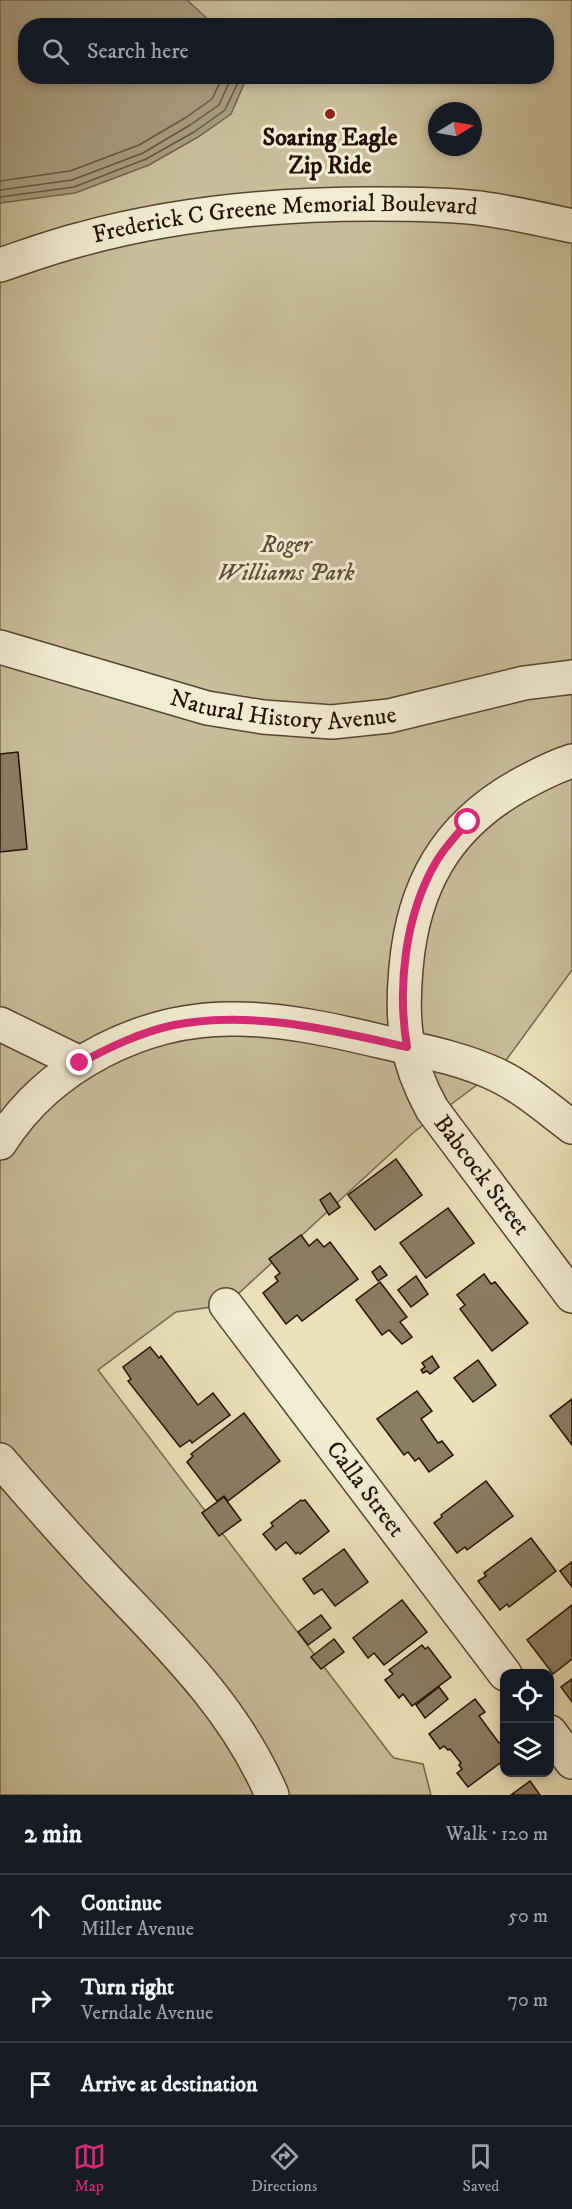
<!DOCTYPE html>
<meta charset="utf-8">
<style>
:root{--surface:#171b24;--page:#20242c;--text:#f1f3f6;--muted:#9ea1a6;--line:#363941;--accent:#db2777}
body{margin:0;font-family:"IM FELL DW Pica",serif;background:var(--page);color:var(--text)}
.controls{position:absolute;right:18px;bottom:18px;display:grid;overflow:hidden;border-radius:12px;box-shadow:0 3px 9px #0003}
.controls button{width:54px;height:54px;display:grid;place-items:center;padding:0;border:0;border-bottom:2px solid var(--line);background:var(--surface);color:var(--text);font:30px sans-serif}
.compass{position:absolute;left:428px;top:102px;width:54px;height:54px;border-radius:50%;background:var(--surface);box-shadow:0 3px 9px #0003;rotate:79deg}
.stop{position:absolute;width:18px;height:18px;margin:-14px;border:4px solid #db2777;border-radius:50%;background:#fff}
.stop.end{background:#db2777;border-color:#fff;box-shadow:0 2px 6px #0008}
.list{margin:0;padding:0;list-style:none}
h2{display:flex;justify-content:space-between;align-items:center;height:78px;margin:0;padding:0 24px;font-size:26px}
h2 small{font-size:20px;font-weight:400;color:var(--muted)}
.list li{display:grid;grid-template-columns:39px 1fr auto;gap:18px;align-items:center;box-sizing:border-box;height:84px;padding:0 24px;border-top:2px solid var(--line)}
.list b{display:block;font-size:22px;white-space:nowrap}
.list p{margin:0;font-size:20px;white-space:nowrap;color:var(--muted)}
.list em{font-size:20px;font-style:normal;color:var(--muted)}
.icon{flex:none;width:33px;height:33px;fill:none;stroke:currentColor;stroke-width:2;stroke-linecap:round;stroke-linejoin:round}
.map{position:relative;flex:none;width:572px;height:1795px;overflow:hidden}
.search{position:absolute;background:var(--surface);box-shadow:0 3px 9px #0003;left:18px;right:18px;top:18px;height:66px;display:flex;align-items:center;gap:15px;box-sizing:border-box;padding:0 21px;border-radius:24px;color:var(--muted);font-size:22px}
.sheet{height:330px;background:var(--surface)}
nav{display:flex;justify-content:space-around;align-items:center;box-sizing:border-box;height:84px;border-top:2px solid var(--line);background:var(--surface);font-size:16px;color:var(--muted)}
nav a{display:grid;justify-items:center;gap:3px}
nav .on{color:var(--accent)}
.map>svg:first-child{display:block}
</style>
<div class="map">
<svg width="572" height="1795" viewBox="0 0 572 1795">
<rect width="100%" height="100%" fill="#ebe1ba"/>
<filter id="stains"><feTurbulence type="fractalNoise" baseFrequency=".00333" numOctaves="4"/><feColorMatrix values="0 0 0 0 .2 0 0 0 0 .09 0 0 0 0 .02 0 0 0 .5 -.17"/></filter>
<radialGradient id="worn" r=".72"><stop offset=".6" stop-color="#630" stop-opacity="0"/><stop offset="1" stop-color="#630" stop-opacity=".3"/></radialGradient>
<path fill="#c9be9b" stroke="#766850" stroke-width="1.5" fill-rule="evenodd" d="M0,0H572V970L501,1067L414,1132L226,1305L176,1312L98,1370L391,1755L394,1758L423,1764L431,1795H0ZM26,26H546V76H26ZM437,111H473V147H437Z"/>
<path fill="#a79a7c" stroke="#73634c" stroke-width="1.5" d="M0,0H187L214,25L26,26V76L247,77L231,114L198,137L149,165L75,193L0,203Z"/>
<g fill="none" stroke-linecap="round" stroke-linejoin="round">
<g stroke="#665640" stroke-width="1.5">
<path d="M0,181L70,171L139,145L185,118L212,99L223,76"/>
<path d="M0,190L72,180L143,153L190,125L219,105L232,76"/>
<path d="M0,197L74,187L146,159L194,132L225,110L241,76"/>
</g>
</g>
<g fill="#8b7d63" stroke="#241104" stroke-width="1.5">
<path d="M18,752L27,849L0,852V754Z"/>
<path d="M396,1159L422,1195L375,1230L348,1195Z"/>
<path d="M330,1193L340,1207L329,1215L320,1200Z"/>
<path d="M448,1208L474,1243L426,1278L400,1243Z"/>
<path d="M301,1235L309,1246L317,1239L324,1247L330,1242L358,1279L302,1321L297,1315L286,1324L263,1293L278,1281L275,1277L280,1273L269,1259Z"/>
<path d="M380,1266L387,1275L378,1281L372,1272Z"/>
<path d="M484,1274L491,1284L495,1282L528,1323L492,1351L460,1309L465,1305L457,1295Z"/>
<path d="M416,1276L428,1294L411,1307L398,1290Z"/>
<path d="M380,1282L407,1317L400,1322L412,1337L402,1344L389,1330L382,1335L356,1300Z"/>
<path d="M150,1347L159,1358L161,1356L198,1405L213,1393L230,1415L192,1443L190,1440L180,1447L128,1381L131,1379L123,1367Z"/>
<path d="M432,1356L439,1367L430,1374L427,1371L423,1373L421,1370L425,1367L422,1363Z"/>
<path d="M478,1360L496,1385L473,1402L454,1378Z"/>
<path d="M417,1391L432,1411L421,1419L438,1443L442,1441L453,1455L429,1472L419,1458L415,1461L408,1452L404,1455L377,1419Z"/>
<path d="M572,1399V1445L550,1416Z"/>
<path d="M244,1413L280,1461L228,1501L224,1496L217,1501L187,1462L193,1456L191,1454Z"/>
<path d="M486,1481L513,1516L467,1550L465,1547L457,1553L434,1523L442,1517L441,1515Z"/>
<path d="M224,1497L241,1520L219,1536L202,1513Z"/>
<path d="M301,1500L302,1501L305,1500L329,1531L300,1554L298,1552L296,1554L286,1542L276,1550L263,1534L273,1526L271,1523Z"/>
<path d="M531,1538L556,1571L509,1607L507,1604L500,1610L478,1581L486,1576L484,1573Z"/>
<path d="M344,1549L368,1582L335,1606L322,1589L314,1594L303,1579Z"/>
<path d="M572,1562V1587L560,1571Z"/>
<path d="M402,1600L427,1632L384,1665L374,1653L368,1658L353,1638Z"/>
<path d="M572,1605V1659L553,1674L527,1640Z"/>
<path d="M321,1615L331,1628L308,1645L298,1632Z"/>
<path d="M334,1639L344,1652L321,1669L311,1657Z"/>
<path d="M422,1645L425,1649L428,1647L451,1677L412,1706L403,1694L399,1698L385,1680L393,1674L389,1670Z"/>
<path d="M572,1679V1702L561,1687Z"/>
<path d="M439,1687L448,1699L425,1718L416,1705Z"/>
<path d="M475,1699L485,1712L479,1716L499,1743L504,1739V1760L468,1787L457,1773L462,1769L459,1765L461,1763L450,1749L448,1750L444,1746L440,1749L429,1734Z"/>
<path d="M530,1781L540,1795H511Z"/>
</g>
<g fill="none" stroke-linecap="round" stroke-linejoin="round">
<defs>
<g id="minor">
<path id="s1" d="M0,265C27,256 54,246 82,239C177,213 276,204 374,204C409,204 444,204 479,208C510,212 541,219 572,226"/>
<path id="s2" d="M0,647L207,708L263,717L332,722L389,716L524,683L572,677"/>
<path id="s3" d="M572,761C553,767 536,776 518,786C446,827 413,886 406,968C401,1022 405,1060 432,1109L572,1296"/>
<path d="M0,1024L80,1063"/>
<path d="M0,1143C49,1065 145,1017 236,1019C283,1019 333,1030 379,1041C418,1050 461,1058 497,1075C524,1088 548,1109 572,1127"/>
<path id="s4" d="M226,1305L505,1674"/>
<path d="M0,1460C37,1503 74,1545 113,1586C174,1650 237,1712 272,1795"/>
<path d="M550,1732L572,1762"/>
</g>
</defs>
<use href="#minor" stroke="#564532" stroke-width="36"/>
<use href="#minor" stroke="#f2ecd2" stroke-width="33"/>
</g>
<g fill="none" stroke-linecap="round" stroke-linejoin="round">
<path stroke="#db2777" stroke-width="8" d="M80,1063C110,1047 141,1032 174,1025C252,1010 331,1030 407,1047C397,987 405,915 436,862C445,847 457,834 468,822"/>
</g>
<circle fill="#8f2418" stroke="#f2ecd2" stroke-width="2" cx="330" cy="114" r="6"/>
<g text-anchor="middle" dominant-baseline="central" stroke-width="6" stroke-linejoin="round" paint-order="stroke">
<g font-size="24" font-weight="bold" fill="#241104" stroke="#f2ecd2">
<text x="330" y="138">Soaring Eagle<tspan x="330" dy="28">Zip Ride</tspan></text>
</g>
<g font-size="24" fill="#241104" stroke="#f2ecd2">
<text stroke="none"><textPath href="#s1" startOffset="291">Frederick C Greene Memorial Boulevard</textPath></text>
<text stroke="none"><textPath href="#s2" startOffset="292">Natural History Avenue</textPath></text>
<text stroke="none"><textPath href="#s3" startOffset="512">Babcock Street</textPath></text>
<text stroke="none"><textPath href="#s4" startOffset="231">Calla Street</textPath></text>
</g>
<g font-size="24" font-style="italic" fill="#5e4e39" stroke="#f2ecd2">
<text x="286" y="545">Roger<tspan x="286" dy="28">Williams Park</tspan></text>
</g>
</g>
<rect width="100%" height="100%" filter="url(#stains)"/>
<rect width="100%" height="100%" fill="url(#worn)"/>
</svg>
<div class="controls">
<button><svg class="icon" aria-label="locate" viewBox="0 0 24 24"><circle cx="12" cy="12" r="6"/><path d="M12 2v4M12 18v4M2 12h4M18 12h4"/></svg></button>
<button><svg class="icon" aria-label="layers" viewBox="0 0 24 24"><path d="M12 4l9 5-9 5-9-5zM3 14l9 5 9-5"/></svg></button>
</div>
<svg class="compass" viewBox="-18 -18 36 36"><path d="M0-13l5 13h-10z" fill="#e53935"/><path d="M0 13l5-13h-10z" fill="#9ea1a6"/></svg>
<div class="stop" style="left:468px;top:822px"></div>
<div class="stop end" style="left:80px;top:1063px"></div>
<div class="search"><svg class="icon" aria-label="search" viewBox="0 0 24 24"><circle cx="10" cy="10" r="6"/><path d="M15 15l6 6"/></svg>Search here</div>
</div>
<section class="sheet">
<h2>2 min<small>Walk · 120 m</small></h2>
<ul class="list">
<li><svg class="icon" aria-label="ahead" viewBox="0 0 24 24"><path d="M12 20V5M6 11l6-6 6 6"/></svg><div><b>Continue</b><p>Miller Avenue</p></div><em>50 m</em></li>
<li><svg class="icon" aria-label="right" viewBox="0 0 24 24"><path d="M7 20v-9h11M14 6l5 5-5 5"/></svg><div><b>Turn right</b><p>Verndale Avenue</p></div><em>70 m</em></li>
<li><svg class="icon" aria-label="arrive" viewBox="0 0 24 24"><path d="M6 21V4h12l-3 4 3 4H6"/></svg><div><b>Arrive at destination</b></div></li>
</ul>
</section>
<nav>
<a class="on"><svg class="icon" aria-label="map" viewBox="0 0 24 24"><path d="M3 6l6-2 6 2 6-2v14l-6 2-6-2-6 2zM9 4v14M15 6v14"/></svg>Map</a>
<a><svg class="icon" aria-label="directions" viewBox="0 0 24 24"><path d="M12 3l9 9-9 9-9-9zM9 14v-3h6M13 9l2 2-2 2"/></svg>Directions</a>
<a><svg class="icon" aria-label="saved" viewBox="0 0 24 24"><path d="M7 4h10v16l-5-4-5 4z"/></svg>Saved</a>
</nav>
